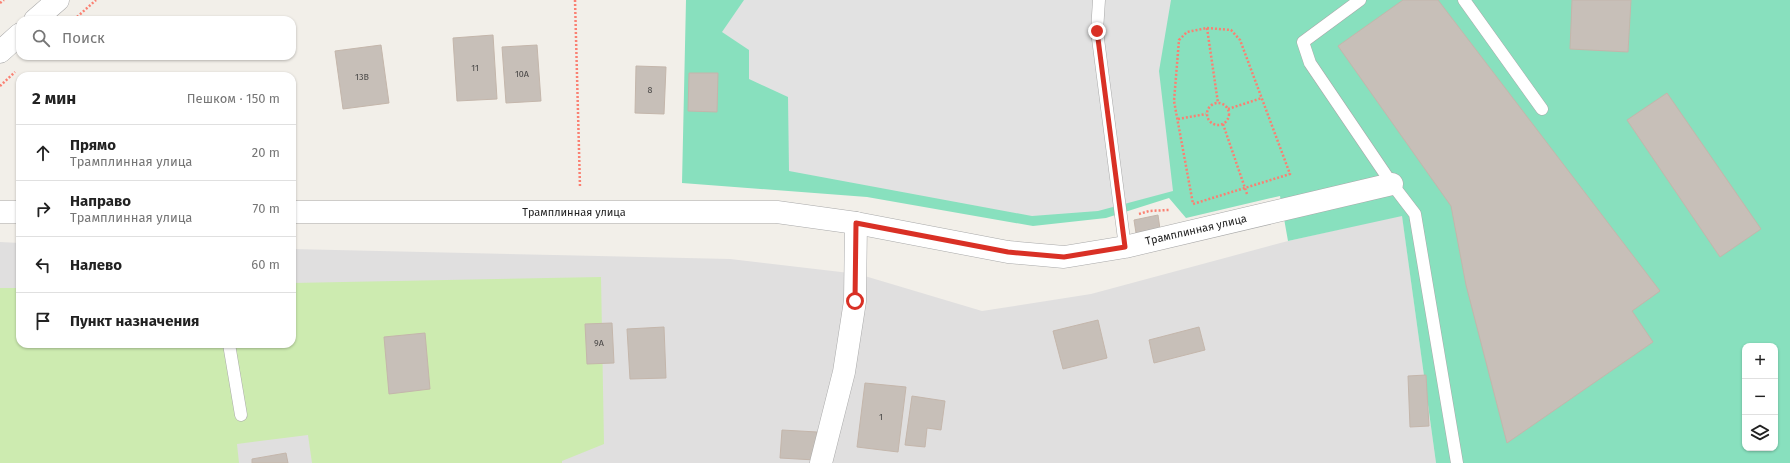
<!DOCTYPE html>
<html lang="ru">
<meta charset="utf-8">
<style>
:root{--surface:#fff;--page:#f2f2f2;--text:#222;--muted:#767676;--line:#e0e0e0}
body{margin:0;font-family:"Fira Sans",sans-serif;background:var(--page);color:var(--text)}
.controls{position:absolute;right:12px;bottom:12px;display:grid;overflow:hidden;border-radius:8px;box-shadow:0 1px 3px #0004}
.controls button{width:36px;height:36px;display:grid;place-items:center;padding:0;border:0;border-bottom:1px solid var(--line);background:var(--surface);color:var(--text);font:20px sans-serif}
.stop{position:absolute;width:12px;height:12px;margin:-9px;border:3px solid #d93025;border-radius:50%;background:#fff}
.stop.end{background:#d93025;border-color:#fff;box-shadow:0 1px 4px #0008}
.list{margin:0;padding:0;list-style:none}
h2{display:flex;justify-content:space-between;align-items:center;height:52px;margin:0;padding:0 16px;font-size:17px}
h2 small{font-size:13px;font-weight:400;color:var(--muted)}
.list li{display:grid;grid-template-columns:26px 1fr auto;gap:12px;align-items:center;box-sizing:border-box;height:56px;padding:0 16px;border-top:1px solid var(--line)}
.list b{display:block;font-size:15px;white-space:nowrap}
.list p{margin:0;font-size:13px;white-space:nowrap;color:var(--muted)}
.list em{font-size:13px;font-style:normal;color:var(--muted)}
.icon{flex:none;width:22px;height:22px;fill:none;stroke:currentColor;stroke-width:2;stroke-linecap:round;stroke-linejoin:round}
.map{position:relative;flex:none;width:1790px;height:463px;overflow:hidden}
.search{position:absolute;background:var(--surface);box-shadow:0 1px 3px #0004;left:16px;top:16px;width:280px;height:44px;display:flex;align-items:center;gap:10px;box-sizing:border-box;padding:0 14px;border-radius:12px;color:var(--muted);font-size:15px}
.panel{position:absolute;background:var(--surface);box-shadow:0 1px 3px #0004;left:16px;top:72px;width:280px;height:276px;border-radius:12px}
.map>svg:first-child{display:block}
</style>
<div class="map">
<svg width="1790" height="463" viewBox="0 0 1790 463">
<rect width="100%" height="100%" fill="#f2efe9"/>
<path fill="#e0dfdf" d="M1402,215L1436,463H0V242L20,243V344H292V249L730,259L858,274L982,311L1091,294L1288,241Z"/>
<path fill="#cdebb0" d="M601,277L604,444L562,461V463H312L308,435L237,444L239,463H0V288H20V344H292V283Z"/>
<path fill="#88e0be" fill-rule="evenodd" d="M686,0H1790V463H1436L1402,216L1288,241L1280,196L1186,218L1169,198L1106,218L1033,226L867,197L682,183ZM1745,346H1775V448H1745Z"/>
<path fill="#e2e2e2" d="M744,0H1171L1159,71L1173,191L1098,211L1032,216L789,171L788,97L749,79V50L722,32Z"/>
<g fill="#c7bfb8" stroke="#c4b6ab">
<path d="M1403,0H1438L1660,291L1632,311L1653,342L1507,443L1466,285L1451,206L1338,46Z"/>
<path d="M1572,0H1631L1628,52L1570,49Z"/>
<path d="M493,35L497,99L457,101L453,38Z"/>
<path d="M381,45L389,103L343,109L335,51Z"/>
<path d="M537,45L541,101L506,103L502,47Z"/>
<path d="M636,66L666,67L664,114L635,113Z"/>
<path d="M689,73H718L717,112L688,111Z"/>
<path d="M1667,93L1761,229L1720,257L1627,120Z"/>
<path d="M1158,215L1160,229L1136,233L1134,220Z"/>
<path d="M1098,320L1107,358L1063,369L1053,331Z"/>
<path d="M612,323L614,363L587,364L585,324Z"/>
<path d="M664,327L666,378L630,379L627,329Z"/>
<path d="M1199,327L1205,350L1154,363L1149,340Z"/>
<path d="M425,333L430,389L389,394L384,337Z"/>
<path d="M1426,375L1429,426L1410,427L1408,376Z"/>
<path d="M865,383L906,387L898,452L857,447Z"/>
<path d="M912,396L945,401L941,430L927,428L925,447L905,445Z"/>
<path d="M782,430L817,432L815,460L780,458Z"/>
<path d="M286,453L288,463H252V459Z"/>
</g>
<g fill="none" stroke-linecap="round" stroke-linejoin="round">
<defs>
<g id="lane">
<path d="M1099,0L1097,31L1125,247"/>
<path d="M1360,0L1303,42L1310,63L1392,184L1415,214L1457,463"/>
<path d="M1464,0L1542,109"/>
<path d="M229,344L241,415"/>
</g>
<g id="street">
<path d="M35,20L58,0"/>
<path d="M0,52L20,34"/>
<path d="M0,212H20"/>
<path d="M292,212H777L856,223L1008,252L1064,257L1125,247L1392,184"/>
<path d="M821,463L844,372L855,301L856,223"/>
</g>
</defs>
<use href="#lane" stroke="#a9a9a9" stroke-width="13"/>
<use href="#street" stroke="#a9a9a9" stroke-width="23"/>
<g stroke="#fa8072" stroke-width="2.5" stroke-dasharray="2 2" stroke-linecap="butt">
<path d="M575,0L580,187"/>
<path d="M0,3L4,0"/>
<path d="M77,17L96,0"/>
<path d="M1207,28L1231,30L1240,40L1290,174L1193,204L1174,101L1179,40L1187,32Z"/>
<path d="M1207,28L1218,103"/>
<path d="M0,86L15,72"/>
<circle cx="1218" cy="114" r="11"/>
<path d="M1228,109L1262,98"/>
<path d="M1178,119L1206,114"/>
<path d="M1223,124L1247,194"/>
<path d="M1139,214L1149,211L1169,210"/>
</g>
<use href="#lane" stroke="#fff" stroke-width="12"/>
<use href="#street" stroke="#fff" stroke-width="22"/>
</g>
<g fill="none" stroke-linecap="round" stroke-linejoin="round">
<path stroke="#d93025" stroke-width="5" d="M855,301L856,223L1008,252L1064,257L1125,247L1097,31"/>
</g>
<g text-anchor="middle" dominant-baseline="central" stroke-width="3.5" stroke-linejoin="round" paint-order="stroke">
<g font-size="9" fill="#4b4948">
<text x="475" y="68">11</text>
<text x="522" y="74">10А</text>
<text x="362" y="77">13В</text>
<text x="650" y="90">8</text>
<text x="599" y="343">9А</text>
<text x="881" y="417">1</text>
</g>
<g font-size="11" fill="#222" stroke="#fff">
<text x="574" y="212">Трамплинная улица</text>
<text transform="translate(1196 230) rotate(-13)">Трамплинная улица</text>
</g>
</g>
</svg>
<div class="controls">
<button>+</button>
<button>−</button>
<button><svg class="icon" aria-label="layers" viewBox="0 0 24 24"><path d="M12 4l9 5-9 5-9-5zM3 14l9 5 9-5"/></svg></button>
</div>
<div class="stop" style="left:855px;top:301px"></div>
<div class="stop end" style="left:1097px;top:31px"></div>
<div class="search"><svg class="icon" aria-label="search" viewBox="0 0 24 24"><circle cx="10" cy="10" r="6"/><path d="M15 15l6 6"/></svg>Поиск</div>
<section class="panel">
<h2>2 мин<small>Пешком · 150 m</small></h2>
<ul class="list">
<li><svg class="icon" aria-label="ahead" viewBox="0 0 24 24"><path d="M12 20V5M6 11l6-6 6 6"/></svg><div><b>Прямо</b><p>Трамплинная улица</p></div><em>20 m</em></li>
<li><svg class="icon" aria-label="right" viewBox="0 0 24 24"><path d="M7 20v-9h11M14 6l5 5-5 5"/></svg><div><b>Направо</b><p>Трамплинная улица</p></div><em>70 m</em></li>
<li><svg class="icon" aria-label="left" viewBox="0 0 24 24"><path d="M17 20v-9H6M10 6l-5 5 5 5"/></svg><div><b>Налево</b></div><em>60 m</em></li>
<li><svg class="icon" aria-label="arrive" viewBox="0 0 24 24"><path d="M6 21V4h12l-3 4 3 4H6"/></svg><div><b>Пункт назначения</b></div></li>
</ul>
</section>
</div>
